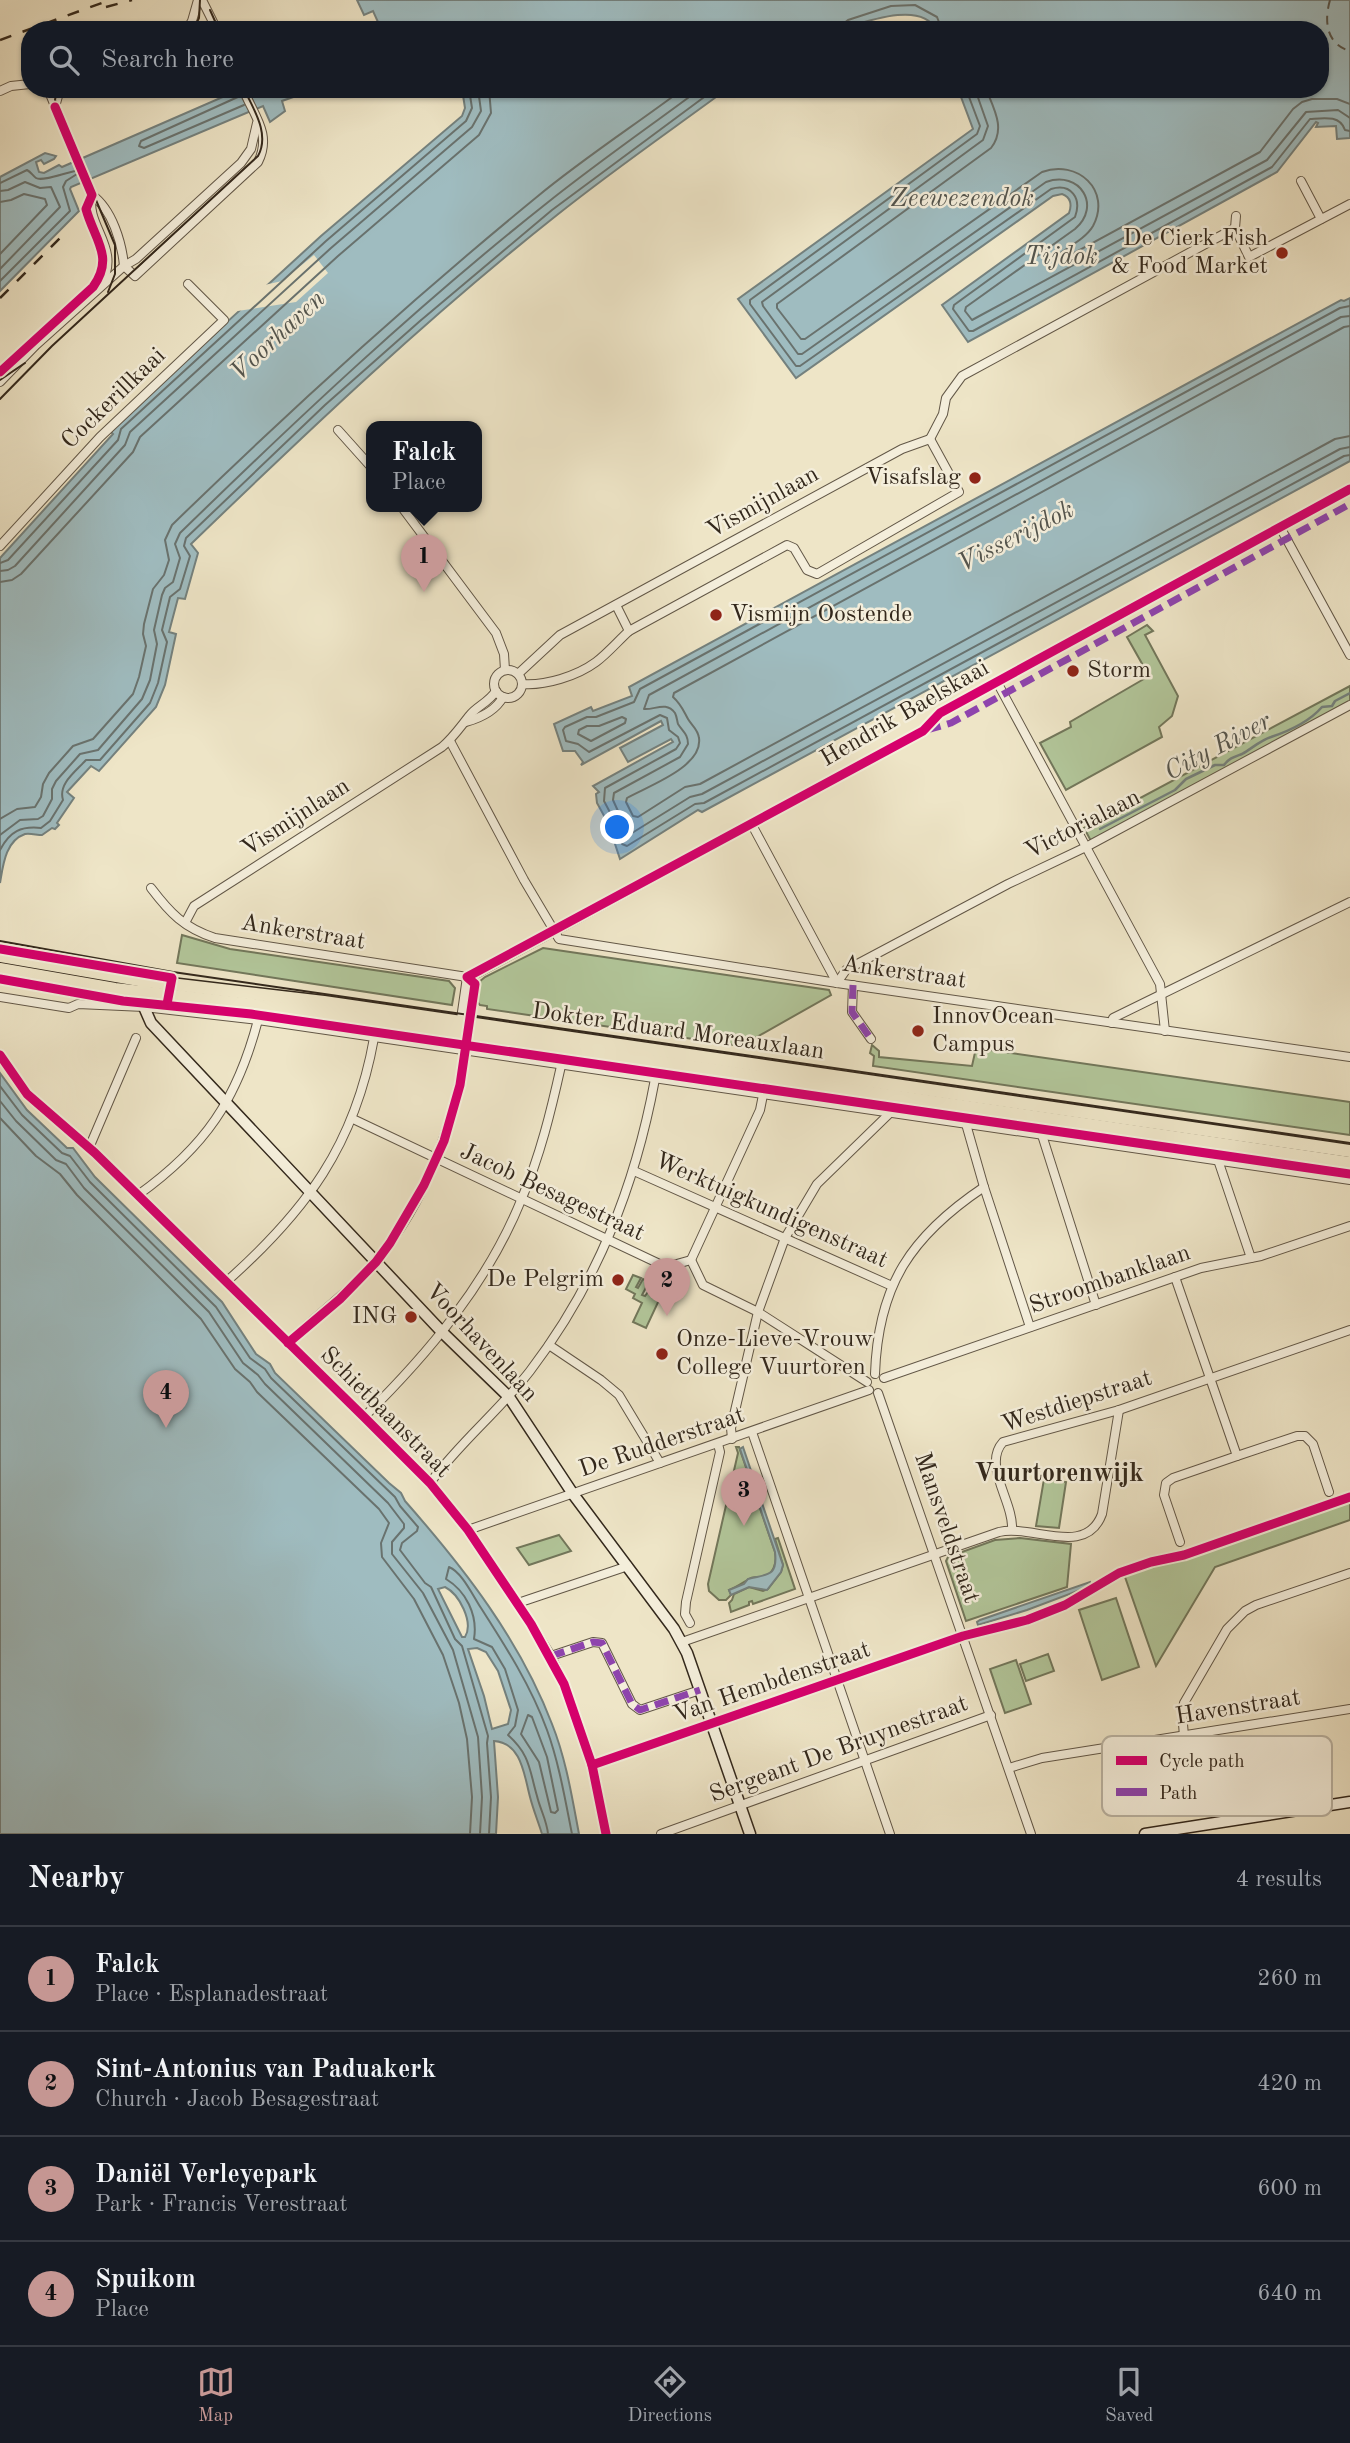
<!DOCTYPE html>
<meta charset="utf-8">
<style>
:root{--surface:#171b24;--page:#20242c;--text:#f1f3f6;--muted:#9ea1a6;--line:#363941;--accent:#c59692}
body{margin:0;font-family:"Old Standard TT",serif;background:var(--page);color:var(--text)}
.you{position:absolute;left:618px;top:828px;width:24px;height:24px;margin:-18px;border:5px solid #fff;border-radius:50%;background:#1a73e8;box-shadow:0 0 0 10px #1a73e833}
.badge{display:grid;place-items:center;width:46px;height:46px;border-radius:50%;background:var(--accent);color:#111;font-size:23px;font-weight:700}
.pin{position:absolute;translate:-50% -58px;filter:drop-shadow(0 2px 4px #0008)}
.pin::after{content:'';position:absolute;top:37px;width:24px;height:21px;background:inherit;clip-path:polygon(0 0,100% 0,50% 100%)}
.popup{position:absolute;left:366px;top:421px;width:116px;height:91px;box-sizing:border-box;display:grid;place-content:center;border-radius:14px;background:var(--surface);filter:drop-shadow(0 2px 5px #0005);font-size:23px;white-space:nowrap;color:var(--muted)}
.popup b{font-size:26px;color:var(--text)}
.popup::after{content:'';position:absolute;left:50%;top:100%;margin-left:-14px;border:14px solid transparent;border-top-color:var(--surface)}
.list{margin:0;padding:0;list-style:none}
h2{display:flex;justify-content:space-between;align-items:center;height:91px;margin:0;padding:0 28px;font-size:30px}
h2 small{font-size:23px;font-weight:400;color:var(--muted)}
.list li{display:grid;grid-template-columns:46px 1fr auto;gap:21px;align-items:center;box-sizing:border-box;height:105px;padding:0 28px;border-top:2px solid var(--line)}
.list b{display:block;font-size:26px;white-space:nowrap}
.list p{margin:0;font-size:23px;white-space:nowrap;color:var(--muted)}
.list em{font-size:23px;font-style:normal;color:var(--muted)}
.icon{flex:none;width:38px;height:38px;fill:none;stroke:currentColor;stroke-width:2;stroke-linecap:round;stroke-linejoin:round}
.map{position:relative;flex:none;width:1350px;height:1834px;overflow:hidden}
.search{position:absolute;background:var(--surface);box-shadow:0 2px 5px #0004;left:21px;right:21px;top:21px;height:77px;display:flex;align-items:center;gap:18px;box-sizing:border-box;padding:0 24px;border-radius:28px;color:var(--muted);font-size:26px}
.sheet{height:511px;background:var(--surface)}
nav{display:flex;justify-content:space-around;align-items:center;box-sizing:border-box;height:98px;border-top:2px solid var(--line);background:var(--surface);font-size:19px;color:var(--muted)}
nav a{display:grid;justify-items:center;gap:4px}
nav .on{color:var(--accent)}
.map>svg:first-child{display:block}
</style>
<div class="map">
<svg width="1350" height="1834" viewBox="0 0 1350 1834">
<rect width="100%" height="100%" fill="#eee5c7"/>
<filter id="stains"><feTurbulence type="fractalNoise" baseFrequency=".00286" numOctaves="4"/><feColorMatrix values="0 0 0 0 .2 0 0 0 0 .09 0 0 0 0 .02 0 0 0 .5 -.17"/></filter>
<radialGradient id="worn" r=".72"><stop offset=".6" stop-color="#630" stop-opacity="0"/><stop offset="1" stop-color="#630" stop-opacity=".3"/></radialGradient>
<g fill="#b2c69a" stroke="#72775b" stroke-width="2">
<path d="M1147,625L1153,631L1145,635L1178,696L1172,716L1159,727L1162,737L1066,790L1040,743L1071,727L1070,722L1149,676L1127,637Z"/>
<path d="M1350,686V703L1091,841L1084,828Z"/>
<path d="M182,935L230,949L449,981L455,988L452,1005L177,963Z"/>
<path d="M543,948L829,990L831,995L741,1046L487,1009V1006L480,1005L476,1000L479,982L485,977Z"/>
<path d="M872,1045L879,1051V1057L972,1066L976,1048L1350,1102V1135L873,1066L874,1056L870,1053Z"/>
<path d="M633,1275L641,1278L636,1287L638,1288L643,1279L649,1282L642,1295L645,1296L648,1292L660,1298L646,1328L633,1322L642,1303L633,1298L635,1294L626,1289Z"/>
<path d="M736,1447H739L775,1552C777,1563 774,1576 760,1577C755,1578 753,1576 749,1579C742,1583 737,1587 729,1590L731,1595L726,1600H719L709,1591L708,1584L738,1453Z"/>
<path d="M1044,1479L1066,1482L1059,1528L1036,1526Z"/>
<path d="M1350,1499V1520L1215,1567L1156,1666L1124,1574L1154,1563L1175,1560Z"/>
<path d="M559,1535L571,1551L529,1565L517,1548Z"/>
<path d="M778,1538L795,1589L753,1604L752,1601L749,1602V1605L731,1612L729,1603L732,1600L734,1594L749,1587L763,1591L768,1589L781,1572L783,1565L775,1539Z"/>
<path d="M1020,1538L1071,1544L1067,1587L966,1621L946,1561L948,1557L995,1540Z"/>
<path d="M1116,1598L1139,1667L1102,1680L1079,1610Z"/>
<path d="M1048,1654L1054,1671L1026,1681L1020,1664Z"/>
<path d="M1016,1660L1031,1704L1005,1713L990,1669Z"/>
</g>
<g fill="#9fbcc0" stroke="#74817e" stroke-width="2" fill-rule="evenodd">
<path d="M357,0H1350V138L1337,139L1336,126L1316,127L1318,123L1316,122L1277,172L968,342L942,305L1069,213C1072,205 1071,197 1062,194L1053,196L796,378L738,299L973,129L958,89H1320V30H936C922,0 865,22 839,30H362L378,22L373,11L364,15Z"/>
<path d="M241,89H316L282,101L285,111L270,122L263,106L71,187L70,189L79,211L0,291V177L45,153L56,156L54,159L44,164L41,160L36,162L39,172L44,173L59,165L62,167Z"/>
<path d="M462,89H727C670,131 612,171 557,215C428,317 309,430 191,544L198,553L185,599L178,598L169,632L176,634L165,685L156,707L99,771L91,766L67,792L74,798L57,823L59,825L55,829L52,828L42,835C37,835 30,833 25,834C5,841 3,866 0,883V558L113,434L109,430L321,236L462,116L465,108Z"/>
<path d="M1350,298V461L702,812L698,810L620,859L608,823L597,803L596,794L599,792L593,786L673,742L671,739L628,762L620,748L663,725L661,721L581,765L583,762L575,751H563L554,724L591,707L593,711L632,696L629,687L1341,300L1344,301Z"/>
<path d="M0,1073L27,1110L67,1148H73L95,1177L222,1302L256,1354L270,1364L275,1373L389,1483L401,1493L405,1501C464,1568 520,1640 552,1724C566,1759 572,1797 579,1834H542C538,1821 533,1809 530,1797C524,1775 522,1743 494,1741L498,1797L496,1834H0ZM445,1587C459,1594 474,1622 465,1637H462L438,1589ZM477,1648L486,1652L498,1671L511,1710L508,1724L492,1729L484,1696L468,1649Z"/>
<path d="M743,1447L783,1565L781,1572L767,1590L749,1587L731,1595L729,1590L744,1584L748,1579C767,1574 778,1577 775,1552L740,1449Z"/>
<path d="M1090,1582L1091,1586L1027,1610L978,1625L977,1622L980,1620Z"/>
</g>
<path fill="#eee5c7" d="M314,255L328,273L296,302L231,312L260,286L282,281Z"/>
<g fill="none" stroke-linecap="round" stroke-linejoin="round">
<g stroke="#69726e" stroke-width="2">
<path d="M842,30L843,24L848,20L891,6L915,5L937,17L942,30"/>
<path d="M966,89L980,126L977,134L750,300V304L796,366H800L1051,189C1071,183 1082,198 1075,217L954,305L953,309L969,331H973L1272,167L1310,119C1324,118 1340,115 1345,130L1350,131"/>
<path d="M975,89L988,126L983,140L762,302L763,306L798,354H802L1046,182C1080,170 1102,206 1075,229L966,307L965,311L972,320L1267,160L1306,112L1338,110L1350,118"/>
<path d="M986,89C994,109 1006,129 991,148L777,304V308L801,339H805L1042,172C1077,159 1112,190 1093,226C1086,238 1070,246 1059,254V258L1063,259L1260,152L1293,109L1302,102L1312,99H1337L1350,104"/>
<path d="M240,96L141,141L139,146L144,148L244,105"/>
<path d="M0,183L27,170C31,172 33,176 36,178C42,182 67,172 76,171"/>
<path d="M0,191L8,190L25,182L40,188L51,187L60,207L0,269"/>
<path d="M0,202L11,200L24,194L45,199L47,205L0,254"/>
<path d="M0,281L70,211L63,187L66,181L77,174"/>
<path d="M1350,306L1340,308L640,689L634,702L596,717H587L565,727L563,730L566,741L578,744L589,752L660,715L667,718L669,730L678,737L680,743L676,749L605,788L604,801L614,820L622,844L627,846L695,804L704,803L1344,456L1350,455"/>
<path d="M1350,316L1341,317L649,695L644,709C655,710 666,701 675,713C677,717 677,721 678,724C683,732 688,734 688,744L680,757L614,793L613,800L627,831L632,833L690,797L702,794L1340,449L1350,447"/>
<path d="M1350,326L1344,327L674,693L673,697C681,704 683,710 688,719C692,726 698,729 699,738C703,767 648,786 627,798L626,802L633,816L638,817L685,787L700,784L1335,439L1350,436"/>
<path d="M0,563L8,560L118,440L121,429L326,241L466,121L472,108L469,89"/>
<path d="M0,571L8,570L15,566L125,445L130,432L331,248L472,127L481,111L478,89"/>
<path d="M0,582L12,580L21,574L133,452L140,437L338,256L479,135L491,113L489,89"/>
<path d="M622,717L626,719L625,723L591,741L578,734L579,730L587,726H599Z"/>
<path d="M0,819L17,809L35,807L41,797L43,784L49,773L73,746L93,739L133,694L139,677L146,646L143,634L144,624L153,589L164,575L169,560L165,540L172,525C290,410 411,300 538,196C584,158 635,125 683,89"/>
<path d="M0,835L20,820L38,819L43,816L52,799V789L56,781L80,754L98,750L142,699L150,680L157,644L154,630L162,595L165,588L173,582L180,558L175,544L180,533C298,418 418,305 547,203C597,163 649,127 700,89"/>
<path d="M0,850C10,831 21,826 41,828L50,821L63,800C58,784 75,772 86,760H100L150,703L158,683L167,642L162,630L170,597L180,589L190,556L184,546L186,538L325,405L420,321L552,210L715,89"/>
<path d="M0,1086L22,1115L62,1153L70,1156L90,1182L216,1307L250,1358L265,1369L271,1378L395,1497L400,1506L418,1527L417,1531L402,1543L400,1550L425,1583L431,1587L455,1639L462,1646L488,1736L487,1743L491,1797L489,1834"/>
<path d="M0,1101L16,1121L56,1160L66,1164L84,1188L209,1312L243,1363L258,1375L265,1384L388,1503L404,1524V1528L392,1542V1554L423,1593L453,1650L478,1737L482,1797L480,1834"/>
<path d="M0,1118L36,1156L60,1174L77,1195L201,1319L235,1369L250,1382L257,1392L379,1509L389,1523L381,1543L382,1557L414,1599L443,1655L459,1703L467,1739L472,1797L470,1834"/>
<path d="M528,1715L532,1717L547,1757L558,1810L555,1813L551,1812L539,1762L521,1734Z"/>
<path d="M548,1834C547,1821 540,1809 537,1796C529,1768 530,1755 508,1735L515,1726L518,1710L505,1669L492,1647L474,1639C478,1615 466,1591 446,1579L449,1567C462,1572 473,1596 481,1608C506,1647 531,1686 547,1730C559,1763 565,1799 572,1834"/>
</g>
<path stroke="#74817e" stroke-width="2.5" d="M1100,829L1175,790L1186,779L1215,765H1224C1229,758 1234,757 1242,754C1251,749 1261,740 1271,737C1289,731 1309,722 1322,707L1332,706L1335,701L1350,693"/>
<path stroke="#53544d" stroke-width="2" stroke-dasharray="9 7" stroke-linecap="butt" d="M1330,0C1324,21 1326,44 1350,51"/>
<defs>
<g id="street">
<path d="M202,0L217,30"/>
<path d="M187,30L192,21L198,0"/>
<path d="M50,89V94L92,195C112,209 122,243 124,266"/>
<path d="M0,91L11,86L30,84"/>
<path d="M55,107L60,89"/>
<path d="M1301,181L1321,219"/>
<path d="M92,195C85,227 122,247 101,285"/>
<path d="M1236,216L1235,228L1249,257L1350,204"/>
<path d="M124,266L135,276L258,162C272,134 254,116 243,89"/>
<path d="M0,382L36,345L124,266L136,259L241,163L251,149L257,123"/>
<path d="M338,430L372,468"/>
<path d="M930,439L943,414L946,398L962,376L1235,228"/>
<path d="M401,506L496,633L504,654L505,670"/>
<path d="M1280,527L1350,655"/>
<path d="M0,546L100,437L224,320L188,284"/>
<path d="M629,631L787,545L794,548L807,570L817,574L959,492L930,439"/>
<circle cx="508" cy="684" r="14"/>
<path d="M518,674L560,635L902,449L930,439"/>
<path d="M997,682L1160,984L1165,1031"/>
<path d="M522,684C545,686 577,676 596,662C608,653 618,641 629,631L616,605"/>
<path d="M466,722C480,718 496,710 503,697"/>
<path d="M450,741L524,880L559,939L837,983L1350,1057"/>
<path d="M751,823L837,983"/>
<path d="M151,888C170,913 184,928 215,938L467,977L474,975L923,731L940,713L1350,489"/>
<path d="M185,923L194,906L442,747C453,738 461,726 470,715C477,706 488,703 496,691"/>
<path d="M837,983L846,970L1008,884L1086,847L1350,705"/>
<path d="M853,985L852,1012L871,1039"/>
<path d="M0,997L69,1008L78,1004L144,1007L258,1020L1350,1180"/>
<path d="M1112,1023L1113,1018L1350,902"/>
<path d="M460,1026L467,977"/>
<path d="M136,1038L89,1148L423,1476L468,1530L518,1603L551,1656L564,1684L591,1760L606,1834"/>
<path d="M353,1119L666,1267L691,1260L703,1285L758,1312L867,1382"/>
<path d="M966,1124L984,1187L1030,1327"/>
<path d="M1042,1135L1096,1305"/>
<path d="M1218,1160L1251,1258"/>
<path d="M634,1171L892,1286"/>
<path d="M138,1195C205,1147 237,1100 258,1020"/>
<path d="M691,1260L760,1110L763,1095"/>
<path d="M1175,1277L1237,1456L1173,1478L1166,1483L1164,1495L1180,1542"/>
<path d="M226,1282C306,1211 355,1145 374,1038"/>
<path d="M288,1343C312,1319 340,1299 364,1274C422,1214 451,1132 466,1052"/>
<path d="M549,1345L601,1380L619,1395L660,1463"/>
<path d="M875,1374C878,1285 911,1236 984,1187"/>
<path d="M884,1378L1201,1268L1261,1256L1350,1226"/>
<path d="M878,1393L1031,1834"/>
<path d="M364,1417C428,1354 488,1283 522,1198C540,1156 551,1111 561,1066"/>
<path d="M752,1432L890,1834"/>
<path d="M732,1439L731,1428L758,1312L785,1238L817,1184L891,1112L893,1094"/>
<path d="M1237,1456L1297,1436H1305L1313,1444L1329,1492"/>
<path d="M430,1483C459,1443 499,1411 530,1371C597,1283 635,1187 655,1079"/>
<path d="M468,1530L869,1390"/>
<path d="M1012,1530C1014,1502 982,1465 1003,1442L1119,1410L1350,1330"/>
<path d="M518,1603L628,1566"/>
<path d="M690,1623L685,1614L686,1602L720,1452L718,1444"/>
<path d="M682,1642L999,1532C1032,1524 1086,1558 1102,1514L1119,1410"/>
<path d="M551,1656L593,1642L602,1643L632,1704L640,1710L700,1690"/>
<path d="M1184,1736L1182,1712L1184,1703L1227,1629L1245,1611L1256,1605L1350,1573"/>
<path d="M592,1765L963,1636"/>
<path d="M1009,1768L1042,1758L1350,1709"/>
<path d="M661,1834L991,1715"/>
</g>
<g id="secondary">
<path d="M145,984L144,1007L151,1023L442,1332L509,1397L573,1494L674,1629L687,1653L750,1834"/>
<path d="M1145,1834L1350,1802"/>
</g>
<g id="primary">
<path d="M0,956L145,981L324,1002L1350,1151"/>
<path d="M0,969L115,989L332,1014L1350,1163"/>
</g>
</defs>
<use href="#street" stroke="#625747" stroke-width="10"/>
<use href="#secondary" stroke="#33281c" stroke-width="13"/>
<use href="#primary" stroke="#33281c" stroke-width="15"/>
<use href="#street" stroke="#f4eedb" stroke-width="8"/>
<use href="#secondary" stroke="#f4eedb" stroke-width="10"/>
<use href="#primary" stroke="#eee5c7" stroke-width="12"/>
<g stroke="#33281c" stroke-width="2">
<path d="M210,10L219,30"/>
<path d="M193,30L199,18L200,0"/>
<path d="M57,89L55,100L60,115L115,245V274L108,292"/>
<path d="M0,380L25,363"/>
<path d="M0,399L52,346L258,156C270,134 254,110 244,89"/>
<path d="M0,941L173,972L1350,1143"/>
</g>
<g stroke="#33281c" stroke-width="2.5" stroke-dasharray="12 12" stroke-linecap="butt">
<path d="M106,7L132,0"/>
<path d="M0,40L110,0"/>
<path d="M0,298L63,235"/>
</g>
<g stroke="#8e44ad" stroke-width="7" stroke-dasharray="14 7" stroke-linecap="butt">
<path d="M927,730L951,723L1350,504"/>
<path d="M853,985L852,1012L871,1039"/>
<path d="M551,1656L593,1642L602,1643L632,1704L640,1710L700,1690"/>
</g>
<defs>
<g id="cycleway">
<path d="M0,372L93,287C115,257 94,239 86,209L92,195L55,107"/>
<path d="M0,949L172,978L167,1004"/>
<path d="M0,979L123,1001L251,1014L1350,1174"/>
<path d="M0,1055L27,1094L95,1153L364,1417L430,1483L468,1530L531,1624L564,1684L592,1765L606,1834"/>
<path d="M288,1343L340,1299L376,1262L390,1243L424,1185L444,1141L460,1085L475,984L467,977L923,731L940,713L1350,489"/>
<path d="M592,1765L963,1636L1027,1620L1065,1605L1119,1573L1151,1562L1184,1555L1350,1497"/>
</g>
</defs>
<use href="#cycleway" stroke="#f4eedb" stroke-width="13"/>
<use href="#cycleway" stroke="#d6006c" stroke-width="9"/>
</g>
<g fill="#8f2418" stroke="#f4eedb" stroke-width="2.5">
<circle cx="1282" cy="253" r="7"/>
<circle cx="975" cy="478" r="7"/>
<circle cx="716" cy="615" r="7"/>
<circle cx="1073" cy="671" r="7"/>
<circle cx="918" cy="1031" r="7"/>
<circle cx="618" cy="1280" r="7"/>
<circle cx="411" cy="1317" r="7"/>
<circle cx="662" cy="1354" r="7"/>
</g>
<g text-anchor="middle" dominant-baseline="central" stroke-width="5" stroke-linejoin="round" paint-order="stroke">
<g font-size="24" fill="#33281c" stroke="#f4eedb" text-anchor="end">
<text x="1268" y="239">De Cierk Fish<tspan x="1268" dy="28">&amp; Food Market</tspan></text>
<text x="961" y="478">Visafslag</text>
<text x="730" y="615" text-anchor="start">Vismijn Oostende</text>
<text x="1087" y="671" text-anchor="start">Storm</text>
<text x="932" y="1017" text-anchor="start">InnovOcean<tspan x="932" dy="28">Campus</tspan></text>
<text x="604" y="1280">De Pelgrim</text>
<text x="397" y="1317">ING</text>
<text x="676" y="1340" text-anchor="start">Onze-Lieve-Vrouw<tspan x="676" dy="28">College Vuurtoren</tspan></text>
</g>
<g font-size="24" fill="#33281c" stroke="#f4eedb">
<text transform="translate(114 399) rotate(-44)">Cockerillkaai</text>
<text transform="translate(763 503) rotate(-29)">Vismijnlaan</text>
<text transform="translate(905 714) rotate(-30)">Hendrik Baelskaai</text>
<text transform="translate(296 818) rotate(-33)">Vismijnlaan</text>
<text transform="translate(1083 825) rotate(-27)">Victorialaan</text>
<text transform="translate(303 933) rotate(9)">Ankerstraat</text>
<text transform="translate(904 973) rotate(8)">Ankerstraat</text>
<text transform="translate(678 1032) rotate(8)">Dokter Eduard Moreauxlaan</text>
<text transform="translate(552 1193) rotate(25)">Jacob Besagestraat</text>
<text transform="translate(771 1211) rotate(24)">Werktuigkundigenstraat</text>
<text transform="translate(1110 1280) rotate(-19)">Stroombanklaan</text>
<text transform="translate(481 1343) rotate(47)">Voorhavenlaan</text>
<text transform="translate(1077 1402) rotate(-18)">Westdiepstraat</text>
<text transform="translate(385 1413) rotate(45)">Schietbaanstraat</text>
<text transform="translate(662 1443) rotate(-19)">De Rudderstraat</text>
<text transform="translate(946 1528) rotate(71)">Mansveldstraat</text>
<text transform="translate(772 1683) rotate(-19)">Van Hembdenstraat</text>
<text transform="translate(1238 1708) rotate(-9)">Havenstraat</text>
<text transform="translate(839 1750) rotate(-20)">Sergeant De Bruynestraat</text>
</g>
<g font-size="26" font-style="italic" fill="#53544d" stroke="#f4eedb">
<text x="962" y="199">Zeewezendok</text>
<text x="1061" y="257">Tijdok</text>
<text transform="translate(278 336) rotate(-43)">Voorhaven</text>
<text transform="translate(1016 537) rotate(-27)">Visserijdok</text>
<text transform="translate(1218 747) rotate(-28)">City River</text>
</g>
<g font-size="26" font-weight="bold" fill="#33281c" stroke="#f4eedb">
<text x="1059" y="1474">Vuurtorenwijk</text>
</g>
</g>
<rect x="1102" y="1736" width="230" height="80" rx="10" fill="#f4eedb" stroke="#bab3a2" stroke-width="2"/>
<rect x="1116" y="1756" width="31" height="9" fill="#d6006c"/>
<rect x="1116" y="1788" width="31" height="8" fill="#8e44ad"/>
<g font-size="19" fill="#33281c">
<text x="1159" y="1767">Cycle path</text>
<text x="1159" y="1799">Path</text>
</g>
<rect width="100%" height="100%" filter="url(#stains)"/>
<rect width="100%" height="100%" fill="url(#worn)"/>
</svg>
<div class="you"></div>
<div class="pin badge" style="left:424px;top:592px">1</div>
<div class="popup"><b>Falck</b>Place</div>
<div class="pin badge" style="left:667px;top:1316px">2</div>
<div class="pin badge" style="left:744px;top:1526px">3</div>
<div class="pin badge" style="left:166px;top:1428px">4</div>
<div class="search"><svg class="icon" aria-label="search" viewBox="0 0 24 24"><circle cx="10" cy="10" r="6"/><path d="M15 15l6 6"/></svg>Search here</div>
</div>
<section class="sheet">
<h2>Nearby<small>4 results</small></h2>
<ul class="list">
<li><span class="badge">1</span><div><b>Falck</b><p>Place · Esplanadestraat</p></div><em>260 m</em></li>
<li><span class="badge">2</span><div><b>Sint-Antonius van Paduakerk</b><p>Church · Jacob Besagestraat</p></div><em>420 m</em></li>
<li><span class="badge">3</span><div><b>Daniël Verleyepark</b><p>Park · Francis Verestraat</p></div><em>600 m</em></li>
<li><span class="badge">4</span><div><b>Spuikom</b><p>Place</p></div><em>640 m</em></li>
</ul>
</section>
<nav>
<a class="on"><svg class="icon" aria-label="map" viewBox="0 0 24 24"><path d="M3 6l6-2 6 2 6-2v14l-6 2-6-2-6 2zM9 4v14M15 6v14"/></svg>Map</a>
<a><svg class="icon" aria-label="directions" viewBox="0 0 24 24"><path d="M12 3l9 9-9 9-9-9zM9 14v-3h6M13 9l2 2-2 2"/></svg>Directions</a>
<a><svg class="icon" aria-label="saved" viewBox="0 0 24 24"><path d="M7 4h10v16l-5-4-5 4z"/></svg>Saved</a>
</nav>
